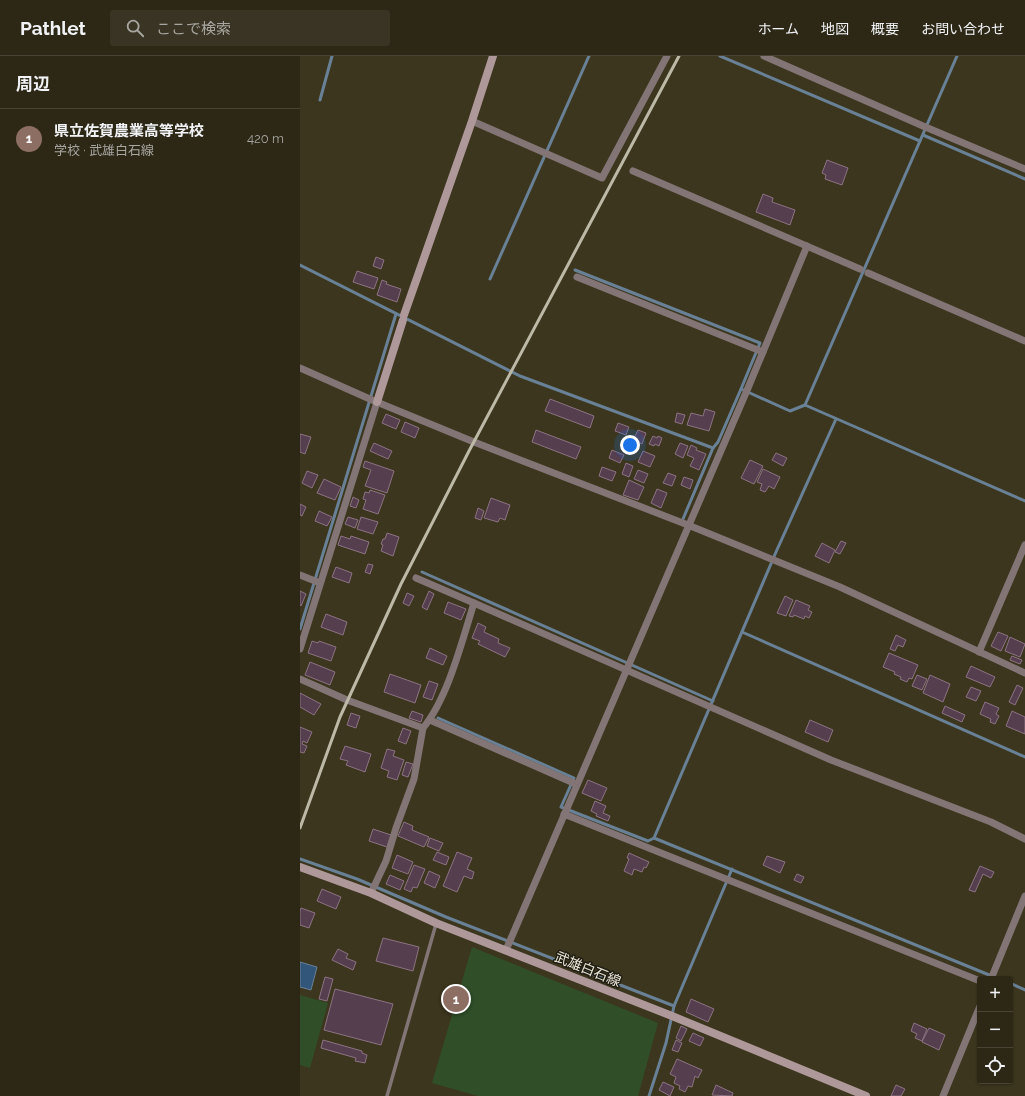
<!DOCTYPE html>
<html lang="ja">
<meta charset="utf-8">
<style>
:root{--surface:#2d2816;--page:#393423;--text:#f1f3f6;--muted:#a7a6a1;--line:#484435;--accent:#f2a541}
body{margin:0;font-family:Raleway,"Noto Sans JP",sans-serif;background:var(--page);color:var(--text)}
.controls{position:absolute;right:12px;bottom:12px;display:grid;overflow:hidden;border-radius:4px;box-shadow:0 1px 3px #0004}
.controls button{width:36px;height:36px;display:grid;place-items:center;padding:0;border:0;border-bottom:1px solid var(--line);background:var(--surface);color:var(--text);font:20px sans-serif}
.you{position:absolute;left:330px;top:389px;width:14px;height:14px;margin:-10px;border:3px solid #fff;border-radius:50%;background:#1a73e8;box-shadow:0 0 0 6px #1a73e833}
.badge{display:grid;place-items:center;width:26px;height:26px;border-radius:50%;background:var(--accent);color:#fff;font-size:13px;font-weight:700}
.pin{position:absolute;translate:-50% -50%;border:2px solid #fff;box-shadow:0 1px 4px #0006}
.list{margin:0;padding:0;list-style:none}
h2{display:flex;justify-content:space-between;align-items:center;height:52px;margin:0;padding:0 16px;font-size:17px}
h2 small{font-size:13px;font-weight:400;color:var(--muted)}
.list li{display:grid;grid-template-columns:26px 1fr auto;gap:12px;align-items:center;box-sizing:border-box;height:60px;padding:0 16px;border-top:1px solid var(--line)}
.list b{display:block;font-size:15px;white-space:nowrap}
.list p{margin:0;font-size:13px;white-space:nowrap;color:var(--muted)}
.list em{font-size:13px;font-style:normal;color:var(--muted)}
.icon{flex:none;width:22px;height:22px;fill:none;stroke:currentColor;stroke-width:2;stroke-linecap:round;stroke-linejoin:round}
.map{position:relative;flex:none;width:725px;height:1040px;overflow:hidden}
header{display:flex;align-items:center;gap:24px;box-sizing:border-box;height:56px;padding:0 20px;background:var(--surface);border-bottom:1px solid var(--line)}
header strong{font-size:19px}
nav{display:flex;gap:22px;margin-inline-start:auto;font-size:14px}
.search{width:280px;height:36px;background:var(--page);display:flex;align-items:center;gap:10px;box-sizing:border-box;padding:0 14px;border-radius:4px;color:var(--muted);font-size:15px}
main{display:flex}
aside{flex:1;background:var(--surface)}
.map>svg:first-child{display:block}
</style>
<header>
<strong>Pathlet</strong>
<div class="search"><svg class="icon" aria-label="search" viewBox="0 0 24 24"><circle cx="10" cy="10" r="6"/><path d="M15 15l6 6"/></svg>ここで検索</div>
<nav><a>ホーム</a><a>地図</a><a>概要</a><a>お問い合わせ</a></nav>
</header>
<main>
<aside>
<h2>周辺<small></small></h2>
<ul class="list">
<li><span class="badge" style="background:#8d6e63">1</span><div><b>県立佐賀農業高等学校</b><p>学校 · 武雄白石線</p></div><em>420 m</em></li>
</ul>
</aside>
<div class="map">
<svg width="725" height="1040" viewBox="0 0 725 1040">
<rect width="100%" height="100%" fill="#3c361e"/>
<g fill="#304f29">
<path d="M172,891L358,967L338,1040H178L132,1027Z"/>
<path d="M0,939L28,947L10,1012L0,1009Z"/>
</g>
<path fill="#32567a" stroke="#698196" d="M0,906L17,911L11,934L0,931Z"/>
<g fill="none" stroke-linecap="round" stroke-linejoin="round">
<g stroke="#698196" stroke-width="3">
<path d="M420,0L620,85"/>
<path d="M657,0L505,349L725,445"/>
<path d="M20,44L32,0"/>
<path d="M623,79L725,123"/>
<path d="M0,209L220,320L413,392L383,463"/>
<path d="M275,214L460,287L441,333"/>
<path d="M190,223L289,0"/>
<path d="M536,363L476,496L354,782L699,923"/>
<path d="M413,392L418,386L441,333L490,355L505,349"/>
<path d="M122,516L413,645"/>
<path d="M0,573L96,258"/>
<path d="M442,576L725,701"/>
<path d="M138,662L274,722L261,751L348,785L354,782"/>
<path d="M0,803L57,823L146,861L374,950L366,987L349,1040"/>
<path d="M710,927L725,934"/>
<path d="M374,950L432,813"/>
</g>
</g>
<g fill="#553e4d" stroke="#8c7383">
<path d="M527,104L548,112L542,129L525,123L526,119L522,117Z"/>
<path d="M463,138L473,142L472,146L495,154L490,169L456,156Z"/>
<path d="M76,201L84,204L81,213L73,210Z"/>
<path d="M57,215L78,222L74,233L53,226Z"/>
<path d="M82,224L87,226L86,228L101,233L97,246L77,239Z"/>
<path d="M250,343L294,360L290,372L245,355Z"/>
<path d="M405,353L415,356L409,375L387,369L391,357L403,360Z"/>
<path d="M377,357L385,359L382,368L375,366Z"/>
<path d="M86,358L100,364L96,373L82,367Z"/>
<path d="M105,366L119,372L115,382L101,376Z"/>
<path d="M318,367L329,371L326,379L315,375Z"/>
<path d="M236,374L281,391L276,403L232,386Z"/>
<path d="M338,374L346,377L342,388L336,385V383L334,382Z"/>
<path d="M0,378L11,381L5,398L0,396Z"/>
<path d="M353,380L357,382L358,380L362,382L359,390L355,388L354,390L349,388Z"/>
<path d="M74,387L92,395L88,403L70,395Z"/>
<path d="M380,387L388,390L383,402L375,398Z"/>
<path d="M391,389L397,392L396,394L406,398L399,414L390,410L394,402L387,399Z"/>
<path d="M312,394L324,399L320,407L309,402Z"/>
<path d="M343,395L355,400L350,411L338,406Z"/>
<path d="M476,397L487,402L483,410L472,404Z"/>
<path d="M450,404L463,410L454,428L441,422Z"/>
<path d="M65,405L94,415L87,437L65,430L71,414L63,411Z"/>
<path d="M326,407L333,410L329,421L322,418Z"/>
<path d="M302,411L316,416L312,425L299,420Z"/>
<path d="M463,413L480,421L474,433L469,430L465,436L460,434L462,428L457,426Z"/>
<path d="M338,414L348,418L344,427L334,423Z"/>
<path d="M7,415L18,419L12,432L2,427Z"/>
<path d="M368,417L376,420L372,430L363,427Z"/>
<path d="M384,421L393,424L390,433L381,429Z"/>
<path d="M24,423L41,431L35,444L17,437Z"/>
<path d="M329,424L344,431L338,444L323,439Z"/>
<path d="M357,433L367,437L361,452L351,447Z"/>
<path d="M70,434L85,439L78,458L63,453L66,444L63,443L65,436L69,437Z"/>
<path d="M53,441L59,444L56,452L50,450Z"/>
<path d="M191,442L210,449L205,464L200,462L198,466L184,462Z"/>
<path d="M0,448L6,451L2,460L0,459Z"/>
<path d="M178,452L184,455L181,464L175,462Z"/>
<path d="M19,455L32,461L27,470L15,465Z"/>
<path d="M48,461L58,464L55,472L45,468Z"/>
<path d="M61,461L78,466L73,478L57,473Z"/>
<path d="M87,477L99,481L93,500L81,495L83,489L81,488L83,483H85Z"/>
<path d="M41,480L50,483L51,480L69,486L65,498L38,489Z"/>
<path d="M541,485L546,487L540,498L535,496Z"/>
<path d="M522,487L535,494L529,507L515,500Z"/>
<path d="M68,508L73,509L70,518L65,516Z"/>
<path d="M36,511L52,517L49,527L32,521Z"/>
<path d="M0,535L6,538L1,550L0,549Z"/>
<path d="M129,535L134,538L127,554L122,551Z"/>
<path d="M107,537L114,540L109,550L103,547Z"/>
<path d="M485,540L493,544L486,560L477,557Z"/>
<path d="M496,544L510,550L508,554L512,556L509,562L505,560L504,563L494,559L493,561L489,560Z"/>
<path d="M148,546L166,553L161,564L144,557Z"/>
<path d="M26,558L47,566L43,579L21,571Z"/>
<path d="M178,567L186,571L184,576L199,583L198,587L210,592L205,601L178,588L180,585L172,582Z"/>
<path d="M698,576L708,580L701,595L691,590Z"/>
<path d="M596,579L606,584L603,591L598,589L595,595L590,593Z"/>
<path d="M710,581L725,588L720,601L705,595Z"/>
<path d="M12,585L18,587L19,585L36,591L31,605L8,597Z"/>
<path d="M130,592L147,600L143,609L126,602Z"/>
<path d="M589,597L618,609L612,623L609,622L607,626L600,623L601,621L594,618L595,616L583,611Z"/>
<path d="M712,600L722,604L720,608L710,604Z"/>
<path d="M10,606L35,616L30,629L5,619Z"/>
<path d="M671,610L695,621L690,631L666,621Z"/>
<path d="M90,618L121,629L115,647L84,636Z"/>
<path d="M617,619L627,623L622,634L612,630Z"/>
<path d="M630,619L650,628L643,646L623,637Z"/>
<path d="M129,625L138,628L132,644L123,641Z"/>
<path d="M717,629L723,632L715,649L709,646Z"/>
<path d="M671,631L681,635L676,645L666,641Z"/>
<path d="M0,637L21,648L14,659L0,651Z"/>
<path d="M685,646L699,652L696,658L699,660L695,668L690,666L691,663L680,658Z"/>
<path d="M645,650L665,659L662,666L642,657Z"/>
<path d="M112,655L123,659L121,666L109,662Z"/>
<path d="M712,655L725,661V678L706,670Z"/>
<path d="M51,657L60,660L56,672L47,669Z"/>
<path d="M510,664L533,674L528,686L505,676Z"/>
<path d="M0,671L12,676L7,687L3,685L2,688L7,690L4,697L0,696Z"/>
<path d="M103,672L111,675L106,688L98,685Z"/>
<path d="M45,690L71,698L65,716L46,709L48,705L40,703Z"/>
<path d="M87,693L95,695L93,700L104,704L97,724L87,721L89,715L81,712Z"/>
<path d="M106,706L113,708L108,721L102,719Z"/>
<path d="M288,724L307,732L301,745L282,737Z"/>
<path d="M295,745L306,750L303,757L310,760L308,765L296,760L297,758L291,755Z"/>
<path d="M104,766L113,770L112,774L129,781L124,791L98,780Z"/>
<path d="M73,773L91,779L87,791L69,785Z"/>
<path d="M130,782L143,787L139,795L127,790Z"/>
<path d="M137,796L149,801L146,809L133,804Z"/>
<path d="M157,796L172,802L167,813L174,816L172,823L164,820L157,836L143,830Z"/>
<path d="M329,797L349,806L346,812L344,811L342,816L334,813L332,819L324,815L329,803L327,802Z"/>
<path d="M97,799L113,806L108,818L92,812Z"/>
<path d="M467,800L485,806L480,817L463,809Z"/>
<path d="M114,809L125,813L117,832L113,831L111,836L104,833Z"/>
<path d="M680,810L694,816L691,822L683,818L675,836L669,834Z"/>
<path d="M129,815L140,820L135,832L124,827Z"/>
<path d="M497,818L504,821L501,827L494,824Z"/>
<path d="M90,819L104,825L100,834L86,828Z"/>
<path d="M22,833L41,841L36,853L17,845Z"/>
<path d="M1,852L15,857L9,872L0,869V855Z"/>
<path d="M83,882L119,891L113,915L76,905Z"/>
<path d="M38,893L48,898L46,902L56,906L53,914L32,904Z"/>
<path d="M25,921L33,923L27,945L19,943Z"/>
<path d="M35,933L93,948L81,989L24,974Z"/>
<path d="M391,943L414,953L408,966L386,956Z"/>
<path d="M614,967L627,973L622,985L615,982L617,978L611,975Z"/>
<path d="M381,970L387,973L381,985L376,982Z"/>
<path d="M629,972L645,979L639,994L622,986Z"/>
<path d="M393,977L404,982L400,990L389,985Z"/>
<path d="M23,984L62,995V997L67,999L65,1007L55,1005L56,1002L21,992Z"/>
<path d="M376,984L382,987L378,996L372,994Z"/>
<path d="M377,1003L402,1014L398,1022L395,1020L392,1031L388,1030L385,1036L379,1033L380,1030L374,1027L376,1021L370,1018Z"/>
<path d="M363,1026L374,1031L370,1040L359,1034Z"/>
<path d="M416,1029L433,1037L432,1040L412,1039Z"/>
<path d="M596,1029L605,1033L601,1040H591Z"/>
</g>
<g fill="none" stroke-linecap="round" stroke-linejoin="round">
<path stroke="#837576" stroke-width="3.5" d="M87,1040L136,868"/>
<g stroke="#837576" stroke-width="7">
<path d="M464,0L623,70L725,113"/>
<path d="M172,65L302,122L367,0"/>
<path d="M333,115L560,213"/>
<path d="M568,217L725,285"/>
<path d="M277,221L463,296"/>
<path d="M0,312L72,344L174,386L388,469L540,531L725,617"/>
<path d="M0,519L20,527"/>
<path d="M116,522L174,547"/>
<path d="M0,593L77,346"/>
<path d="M679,596L725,489"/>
<path d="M0,623L47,644L123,672L114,723L96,772L86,805L71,837"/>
<path d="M130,664L276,728"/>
<path d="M123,672C148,642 162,585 174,547L531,704L691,766L725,783"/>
<path d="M264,758L680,925"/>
<path d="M206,894L448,332L507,190"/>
<path d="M691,923L725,840"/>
<path d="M643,1040L680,950"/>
</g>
<g stroke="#af989a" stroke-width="8">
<path d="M104,259L172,65L193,0"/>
<path d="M77,346L103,264"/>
<path d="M0,811L71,837L136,867L372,960L566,1040"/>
</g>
<path stroke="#bdb9a7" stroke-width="3" d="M0,772L40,661L101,528L169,395L379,0"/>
</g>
<g text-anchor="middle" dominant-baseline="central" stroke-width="3" stroke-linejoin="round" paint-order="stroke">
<g font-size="14" fill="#eae6d7" stroke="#201e13">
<text transform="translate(288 913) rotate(22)">武雄白石線</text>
</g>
</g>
</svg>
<div class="controls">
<button>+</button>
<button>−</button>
<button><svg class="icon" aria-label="locate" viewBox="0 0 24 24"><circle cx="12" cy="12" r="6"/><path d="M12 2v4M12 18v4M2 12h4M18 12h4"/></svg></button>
</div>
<div class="you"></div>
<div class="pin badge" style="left:156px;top:943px;background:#8d6e63">1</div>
</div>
</main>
